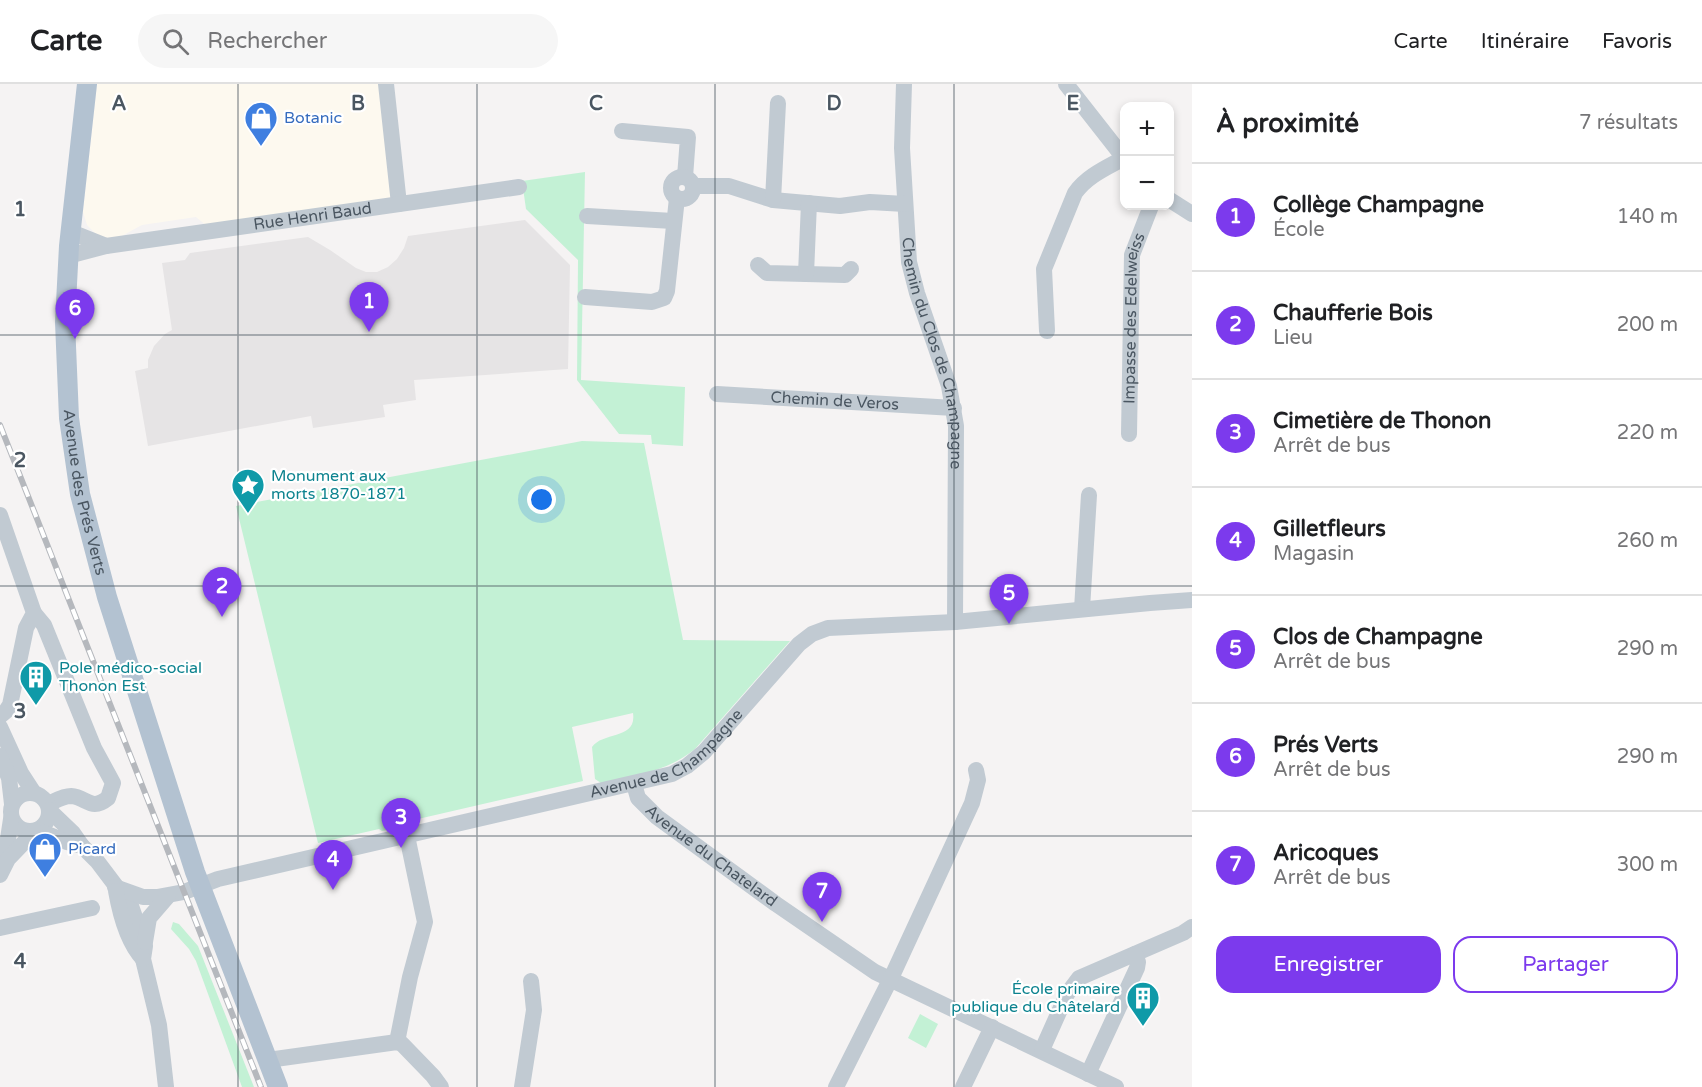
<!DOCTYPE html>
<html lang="fr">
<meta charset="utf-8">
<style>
:root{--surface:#fff;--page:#f6f6f6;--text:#202124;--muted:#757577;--line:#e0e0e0;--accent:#7c3aed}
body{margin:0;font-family:"Varela Round",sans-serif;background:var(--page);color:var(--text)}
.controls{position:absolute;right:18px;top:18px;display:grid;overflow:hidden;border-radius:12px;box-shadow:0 3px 9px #0003}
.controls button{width:54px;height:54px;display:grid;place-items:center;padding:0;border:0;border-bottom:2px solid var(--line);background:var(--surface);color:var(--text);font:30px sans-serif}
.you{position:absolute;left:542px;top:416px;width:21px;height:21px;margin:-15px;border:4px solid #fff;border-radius:50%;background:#1a73e8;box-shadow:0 0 0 9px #1a73e833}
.badge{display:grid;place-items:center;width:39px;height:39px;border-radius:50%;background:var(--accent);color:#fff;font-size:20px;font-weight:700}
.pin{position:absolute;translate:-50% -50px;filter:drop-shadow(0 2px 3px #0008)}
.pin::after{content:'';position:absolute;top:32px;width:21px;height:18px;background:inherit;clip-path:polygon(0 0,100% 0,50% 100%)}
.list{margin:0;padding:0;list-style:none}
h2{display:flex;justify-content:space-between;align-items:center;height:78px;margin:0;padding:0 24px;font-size:26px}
h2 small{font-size:20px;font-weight:400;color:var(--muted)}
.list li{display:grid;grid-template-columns:39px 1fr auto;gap:18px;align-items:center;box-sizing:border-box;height:108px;padding:0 24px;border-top:2px solid var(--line)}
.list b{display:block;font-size:22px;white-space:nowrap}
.list p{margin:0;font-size:20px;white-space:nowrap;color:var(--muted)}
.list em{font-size:20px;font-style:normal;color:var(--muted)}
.actions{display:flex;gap:12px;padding:18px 24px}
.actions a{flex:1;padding:14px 0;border:2px solid var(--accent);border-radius:18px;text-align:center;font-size:21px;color:var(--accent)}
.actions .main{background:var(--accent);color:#fff}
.icon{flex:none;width:33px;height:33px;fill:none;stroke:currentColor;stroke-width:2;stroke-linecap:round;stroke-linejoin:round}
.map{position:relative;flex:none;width:1192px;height:1003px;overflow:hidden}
header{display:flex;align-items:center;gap:36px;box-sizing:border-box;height:84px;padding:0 30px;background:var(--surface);border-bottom:2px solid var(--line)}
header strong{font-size:28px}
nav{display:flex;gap:33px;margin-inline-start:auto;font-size:21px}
.search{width:420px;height:54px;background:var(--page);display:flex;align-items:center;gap:15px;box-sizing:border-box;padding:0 21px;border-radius:33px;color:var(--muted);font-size:22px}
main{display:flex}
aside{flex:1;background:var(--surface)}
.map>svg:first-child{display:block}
</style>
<header>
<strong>Carte</strong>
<div class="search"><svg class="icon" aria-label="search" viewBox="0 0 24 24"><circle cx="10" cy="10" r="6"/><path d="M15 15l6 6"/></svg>Rechercher</div>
<nav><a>Carte</a><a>Itinéraire</a><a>Favoris</a></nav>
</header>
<main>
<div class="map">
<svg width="1192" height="1003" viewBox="0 0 1192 1003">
<rect width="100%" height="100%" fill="#f5f3f3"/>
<path fill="#fdf9ef" d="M97,0H386L399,120L213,147L196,133L142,141L118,154L111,155L97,151L87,141L83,128Z"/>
<path fill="#e6e4e5" d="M525,136L570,181L568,285L414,296L416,316L383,321L385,333L313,344L311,332L148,362L135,287L148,284V276L154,262L165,250L172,246L162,179L185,176L190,169L308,153L330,166L356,184L366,188H377L388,183L397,175L404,164L408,152Z"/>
<g fill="#c3f1d5">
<path d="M585,88L581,296L685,303L683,362L652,360L651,351L619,350L577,296L578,176L526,125L522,97Z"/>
<path d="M582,357L644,359L683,556L790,557L695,665C666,688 637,691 601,699L595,695L592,663C603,647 637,656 633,629L572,643L583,697L418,735L419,739L405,742L404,739L395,741V744L382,747L379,745L318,759L236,422Z"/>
<path d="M173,838L179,840L198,862L254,1003H242L196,877L189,865L171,845Z"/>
<path d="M920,930L938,940L926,964L908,954Z"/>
</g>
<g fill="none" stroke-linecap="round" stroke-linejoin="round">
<g stroke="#c1cad2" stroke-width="16">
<path d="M386,0L399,120"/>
<path id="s1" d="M904,0L902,64L909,178L917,209L949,302L956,342L955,538"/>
<path d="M1066,0L1124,74"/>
<path d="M622,47L688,53L685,93"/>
<circle cx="682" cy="104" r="11"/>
<path d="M693,102H729L773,116L840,122L870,118L905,120"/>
<path d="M773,116L778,19"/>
<path d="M1170,116L1192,130"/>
<path d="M587,132L673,137"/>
<path d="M71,148L106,162"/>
<path id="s2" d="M68,172L106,162L519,103"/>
<path d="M758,181L767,189L845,191L851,185"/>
<path d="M806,190L809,119"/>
<path d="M585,213L652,218L664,214L667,207L677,114"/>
<path d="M1047,247L1044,185L1075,109C1087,92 1106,84 1124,74"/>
<path id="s3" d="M717,310L954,324"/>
<path id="s4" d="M1129,350L1132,171L1151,122"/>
<path d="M0,431L34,529L26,544L10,621L6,627L0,632"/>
<path d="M1082,525L1089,411"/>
<path d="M34,529L44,541L94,664L113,699L108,714C91,728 87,713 71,712C63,712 55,717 48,720"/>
<path d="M0,643L21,689L34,709"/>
<path d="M0,672L9,694L12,720"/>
<path id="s5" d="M634,700L638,714L657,733L776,820L875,888L1116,1003"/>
<circle cx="30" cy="728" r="19"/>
<path d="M49,726L73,749L82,762L97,777L131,822L145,862L143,875L159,941L166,1003"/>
<path d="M37,746L67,758L82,762"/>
<path d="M0,773L8,755L11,735"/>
<path d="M0,791L8,775L35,747"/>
<path id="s6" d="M115,803L143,813H157L184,808L218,795L672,690L687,682L704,668L799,560L812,550L828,544L955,538L1150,519L1192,516"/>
<path d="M116,807C120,830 127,858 143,875"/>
<path d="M0,844L92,824"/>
<path d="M145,858L149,834L168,812"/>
<path d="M397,958L410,893L425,838L407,752"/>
<path d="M1042,966L1067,910L1079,894L1183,849L1192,843"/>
<path d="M268,976L397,958L402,960L433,992L441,1003"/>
<path d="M1088,990L1137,884L1138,878L1135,870"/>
<path d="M522,1003L534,926L531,897"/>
<path d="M836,1003L893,890L972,719L978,696L976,686"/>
<path d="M963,1003L992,943"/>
</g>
<path stroke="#b3c2d1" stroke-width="20" id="s7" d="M87,0L69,162L65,238L69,334L80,410L107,513L195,788L278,1003"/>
<defs>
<path id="rail" d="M0,341L261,1003"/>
</defs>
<use href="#rail" stroke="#b5b8bd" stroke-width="6"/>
<use href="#rail" stroke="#fff" stroke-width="4" stroke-dasharray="11" stroke-linecap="butt"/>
</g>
<path fill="none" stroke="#4a5661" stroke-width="1.5" stroke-opacity="0.55" d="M238,0V1003M477,0V1003M715,0V1003M954,0V1003M0,251H1192M0,502H1192M0,752H1192"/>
<defs>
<symbol id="shop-pin" viewBox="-11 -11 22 30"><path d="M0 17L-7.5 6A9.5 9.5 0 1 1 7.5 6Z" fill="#3f7fe0" stroke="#fff"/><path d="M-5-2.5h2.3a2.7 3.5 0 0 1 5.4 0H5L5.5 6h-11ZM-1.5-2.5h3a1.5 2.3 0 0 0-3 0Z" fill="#fff"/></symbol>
<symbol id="sight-pin" viewBox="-11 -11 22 30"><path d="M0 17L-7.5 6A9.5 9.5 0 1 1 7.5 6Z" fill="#0f9aa8" stroke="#fff"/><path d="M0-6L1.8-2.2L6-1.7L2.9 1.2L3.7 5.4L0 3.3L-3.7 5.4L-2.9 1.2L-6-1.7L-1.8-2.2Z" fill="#fff"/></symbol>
<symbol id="building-pin" viewBox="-11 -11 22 30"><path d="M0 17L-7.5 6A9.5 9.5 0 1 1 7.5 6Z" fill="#0f9aa8" stroke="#fff"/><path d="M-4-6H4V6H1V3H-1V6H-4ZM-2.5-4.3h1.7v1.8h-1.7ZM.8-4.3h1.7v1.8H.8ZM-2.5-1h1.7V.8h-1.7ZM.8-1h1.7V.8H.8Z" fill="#fff"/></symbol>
</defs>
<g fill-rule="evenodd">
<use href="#shop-pin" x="242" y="15" width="38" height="52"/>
<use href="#sight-pin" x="229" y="382" width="38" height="52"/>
<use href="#building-pin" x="17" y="574" width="38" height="52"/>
<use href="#shop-pin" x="26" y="746" width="38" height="52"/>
<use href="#building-pin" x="1124" y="895" width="38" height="52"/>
</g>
<g text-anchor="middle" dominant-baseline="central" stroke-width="4.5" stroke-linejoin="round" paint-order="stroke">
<g font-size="16" fill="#366cbe" stroke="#fff" text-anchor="start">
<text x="284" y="34">Botanic</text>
<text x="68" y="765">Picard</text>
</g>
<g font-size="16" fill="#4a5661" stroke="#fff">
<text stroke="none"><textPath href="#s2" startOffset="248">Rue Henri Baud</textPath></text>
<text stroke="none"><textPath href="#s4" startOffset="116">Impasse des Edelweiss</textPath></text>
<text stroke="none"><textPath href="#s1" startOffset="273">Chemin du Clos de Champagne</textPath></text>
<text stroke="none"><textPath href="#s3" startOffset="118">Chemin de Veros</textPath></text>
<text stroke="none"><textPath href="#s7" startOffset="411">Avenue des Prés Verts</textPath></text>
<text stroke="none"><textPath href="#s6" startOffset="578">Avenue de Champagne</textPath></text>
<text stroke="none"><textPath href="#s5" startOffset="108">Avenue du Chatelard</textPath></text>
</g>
<g font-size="16" fill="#0d838f" stroke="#fff" text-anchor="start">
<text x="271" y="392">Monument aux<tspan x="271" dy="18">morts 1870-1871</tspan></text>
<text x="59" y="584">Pole médico-social<tspan x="59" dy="18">Thonon Est</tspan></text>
<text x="1120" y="905" text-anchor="end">École primaire<tspan x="1120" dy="18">publique du Châtelard</tspan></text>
</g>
</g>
<g font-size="20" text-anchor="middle" font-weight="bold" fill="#4a5661" stroke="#fff" stroke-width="4.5" stroke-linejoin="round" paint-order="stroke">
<text x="119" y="26">A</text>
<text x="358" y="26">B</text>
<text x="596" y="26">C</text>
<text x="834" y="26">D</text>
<text x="1073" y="26">E</text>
<text x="20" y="132">1</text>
<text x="20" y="383">2</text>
<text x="20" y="634">3</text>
<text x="20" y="884">4</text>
</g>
</svg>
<div class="controls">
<button>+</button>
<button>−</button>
</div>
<div class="you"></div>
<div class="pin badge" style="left:369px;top:248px">1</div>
<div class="pin badge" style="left:222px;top:533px">2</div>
<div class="pin badge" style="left:401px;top:764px">3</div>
<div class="pin badge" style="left:333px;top:806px">4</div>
<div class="pin badge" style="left:1009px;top:540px">5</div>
<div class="pin badge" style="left:75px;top:255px">6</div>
<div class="pin badge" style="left:822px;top:838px">7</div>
</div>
<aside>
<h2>À proximité<small>7 résultats</small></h2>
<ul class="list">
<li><span class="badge">1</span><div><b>Collège Champagne</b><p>École</p></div><em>140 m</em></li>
<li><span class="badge">2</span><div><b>Chaufferie Bois</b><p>Lieu</p></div><em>200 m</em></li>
<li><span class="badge">3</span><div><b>Cimetière de Thonon</b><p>Arrêt de bus</p></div><em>220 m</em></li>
<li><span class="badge">4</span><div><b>Gilletfleurs</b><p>Magasin</p></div><em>260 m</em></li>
<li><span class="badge">5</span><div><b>Clos de Champagne</b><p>Arrêt de bus</p></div><em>290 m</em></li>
<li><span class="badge">6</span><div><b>Prés Verts</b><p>Arrêt de bus</p></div><em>290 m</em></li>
<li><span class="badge">7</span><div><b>Aricoques</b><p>Arrêt de bus</p></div><em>300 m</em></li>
</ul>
<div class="actions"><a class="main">Enregistrer</a><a>Partager</a></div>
</aside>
</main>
